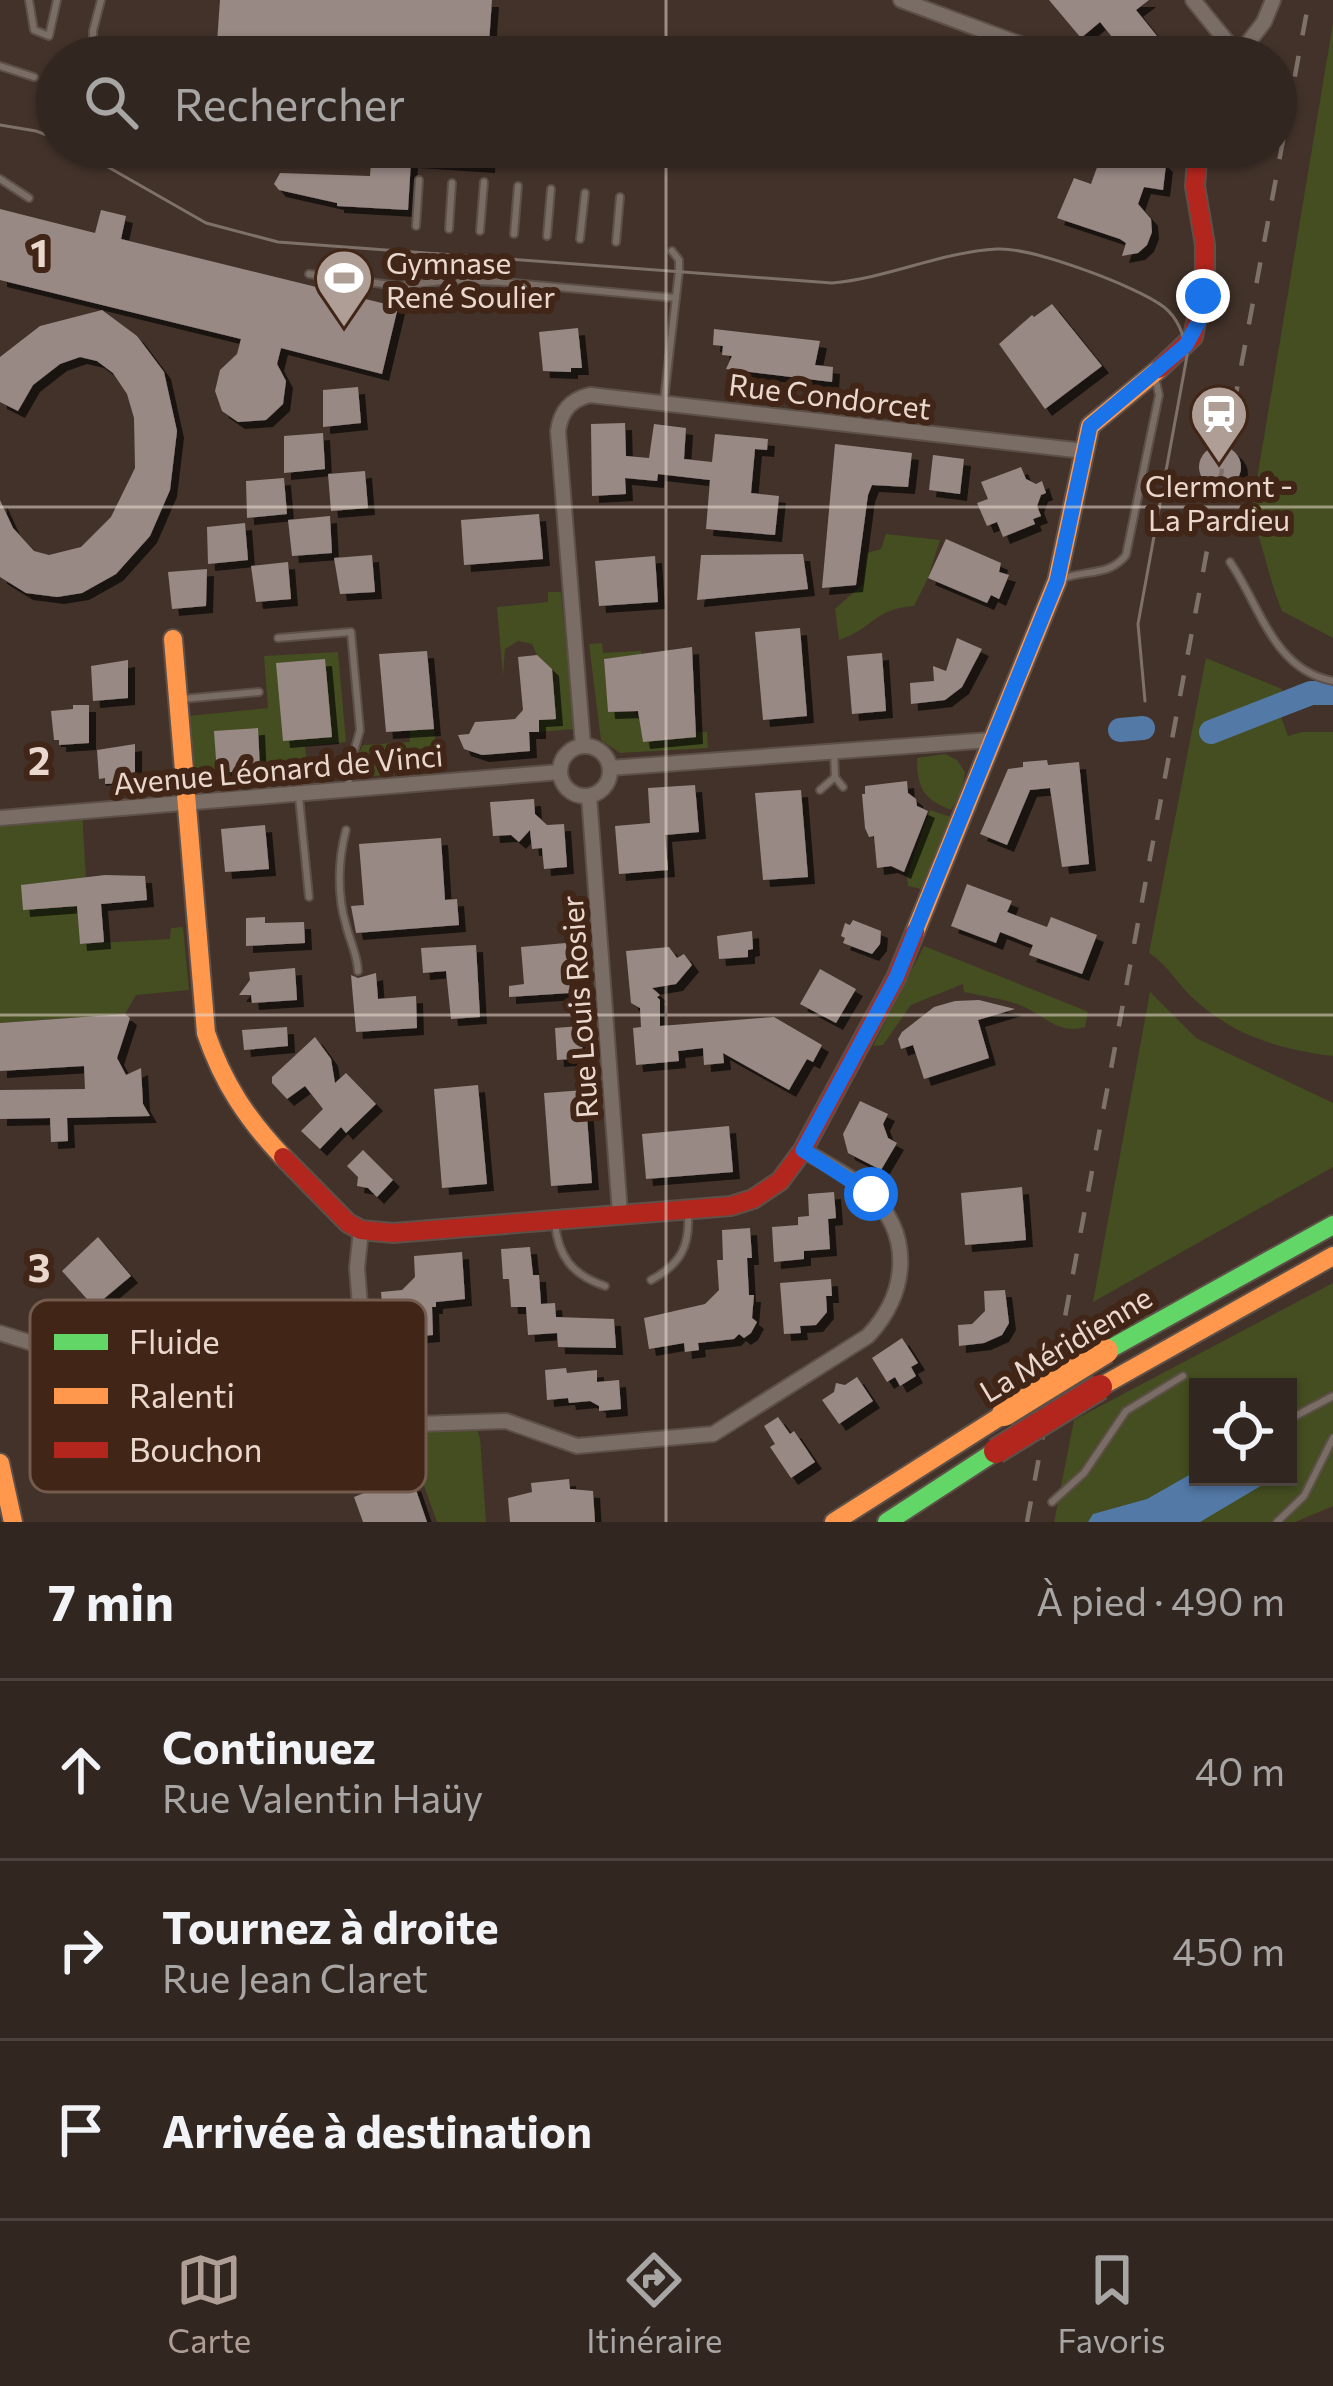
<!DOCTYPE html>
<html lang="fr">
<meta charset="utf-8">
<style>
:root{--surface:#322620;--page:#3d322d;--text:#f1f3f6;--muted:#a8a5a5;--line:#4d433e;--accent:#af9e95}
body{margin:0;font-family:Commissioner,sans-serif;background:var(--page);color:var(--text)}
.controls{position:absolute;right:36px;bottom:36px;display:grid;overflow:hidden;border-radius:0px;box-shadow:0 3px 9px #0004}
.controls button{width:108px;height:108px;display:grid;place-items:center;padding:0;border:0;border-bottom:3px solid var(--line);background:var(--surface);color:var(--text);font:60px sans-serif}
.stop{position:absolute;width:36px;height:36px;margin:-27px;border:9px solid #1a73e8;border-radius:50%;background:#fff}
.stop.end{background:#1a73e8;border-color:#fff;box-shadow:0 3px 12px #0008}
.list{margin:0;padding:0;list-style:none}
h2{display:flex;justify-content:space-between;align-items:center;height:156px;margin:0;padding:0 48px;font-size:51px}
h2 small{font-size:39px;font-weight:400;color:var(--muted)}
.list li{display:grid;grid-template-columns:78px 1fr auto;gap:36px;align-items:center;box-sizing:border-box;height:180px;padding:0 48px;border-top:3px solid var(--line)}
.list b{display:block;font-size:45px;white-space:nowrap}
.list p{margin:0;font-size:39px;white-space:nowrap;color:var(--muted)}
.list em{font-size:39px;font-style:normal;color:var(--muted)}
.icon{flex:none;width:66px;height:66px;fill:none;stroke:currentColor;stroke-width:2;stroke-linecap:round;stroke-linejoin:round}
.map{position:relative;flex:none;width:1333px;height:1522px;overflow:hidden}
.search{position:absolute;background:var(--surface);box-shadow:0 3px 9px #0004;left:36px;right:36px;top:36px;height:132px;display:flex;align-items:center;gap:30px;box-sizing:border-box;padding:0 42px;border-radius:66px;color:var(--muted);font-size:45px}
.sheet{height:696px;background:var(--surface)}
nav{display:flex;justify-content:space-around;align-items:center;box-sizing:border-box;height:168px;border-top:3px solid var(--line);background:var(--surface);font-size:33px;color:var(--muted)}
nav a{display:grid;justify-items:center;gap:6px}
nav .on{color:var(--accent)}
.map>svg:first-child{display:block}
</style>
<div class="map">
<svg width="1333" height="1522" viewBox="0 0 1333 1522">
<defs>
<filter id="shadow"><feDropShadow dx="7" dy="7" stdDeviation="0" flood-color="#0009"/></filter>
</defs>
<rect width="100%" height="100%" fill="#42322a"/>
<g fill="#444e20" fill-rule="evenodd">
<path d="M1333,23V638L1282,611C1269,580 1264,547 1251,515Z"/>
<path d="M886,534L940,540L928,578L914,606C873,609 874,628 839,640L835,609L863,584L867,553L881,549Z"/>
<path d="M548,592H561L574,729L537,732L539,720L556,718L552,669L537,655L532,644L518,641L505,649L503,676L497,607L548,602Z"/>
<path d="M602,643L603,653L641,651L643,667L635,656L604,659L608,712H634L641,720L643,742L696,737V732H707L708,748L620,753L601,740L589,644Z"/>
<path d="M338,652L346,742L305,746L309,781L206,789L208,776L196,781L188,716L268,708L264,656Z"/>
<path d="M1206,658L1282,689L1279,711L1288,736L1302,732H1333V1056C1280,1049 1236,1037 1195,1000C1177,984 1169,966 1149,953Z"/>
<path d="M434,729L438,767L434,771L362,777L361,768L354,762L363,745L410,742V730Z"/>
<path d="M945,754L957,760L965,772L962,790L951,810C923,799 917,788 917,758Z"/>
<path d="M930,810L951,817L921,889L908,886L907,876Z"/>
<path d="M82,811L86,879L22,885L23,909L77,906L80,944L170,939L171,928L183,927L189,990L136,995L125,1014L0,1023V818Z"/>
<path d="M924,946L1079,1008L1088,1012L1085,1027C1058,1035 1046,1016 1022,1006C1005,999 983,996 964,992L963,984L911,1005L883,1045L873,1046Z"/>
<path d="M1150,992L1196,1038L1333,1103V1167L1093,1302Z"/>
<path d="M1333,1283V1506L1295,1522H1054L1074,1420ZM1198,1387H1288V1477H1198Z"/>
<path d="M476,1427L480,1438L486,1522H437L410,1446L383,1441V1432L396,1434Z"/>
</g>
<path fill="#5379a7" d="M1198,1470V1477H1276L1200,1522H1088L1093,1514L1147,1499Z"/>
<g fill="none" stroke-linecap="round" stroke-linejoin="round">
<g stroke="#5379a7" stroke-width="24">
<path d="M1120,730L1143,728"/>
<path d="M1211,732L1311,693H1333"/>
</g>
</g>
<g fill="#988985" filter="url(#shadow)">
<path d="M220,0H492L488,57H216Z"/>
<path d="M1049,0H1149L1136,10L1157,36L1151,41L1157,48L1147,57H1128L1100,22L1081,38Z"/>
<path d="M372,147H482V151H489L488,166L411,161L408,210L337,206V203L279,190L274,184L280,173L370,176Z"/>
<path d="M1072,147H1146L1166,165L1163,190L1144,187L1138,204L1151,219L1152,232L1147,245L1138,253L1122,256L1126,243L1120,239L1057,218L1074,178L1091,184L1100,159Z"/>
<path d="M0,209L95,233L101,210L126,216L121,239L398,307L382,374L281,348L277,364L286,381L283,404L266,420L238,422L222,411L215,391L220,370L237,354L241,339L0,280Z"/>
<path d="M1052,304L1102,366L1045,409L999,344L1032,315L1034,317Z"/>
<path d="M102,310L137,336L164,372L177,431L170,490L150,536L116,574L82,593L57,597L26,593L0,577V500L13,528L34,551L49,555L81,547L111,517L135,468L134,418L127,394L113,373L97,361L80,357L60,364L33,385L18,411L0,402V357L40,326Z"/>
<path d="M578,328L582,368H571V372L543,371L539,332Z"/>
<path d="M714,329L820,341L815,365L833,367L832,382L726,369L732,356L722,355L723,346L713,345Z"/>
<path d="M358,387L361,423L323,427V390Z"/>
<path d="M625,423L626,456L649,458L654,424L686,428L684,459L712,462L715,434L768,439L767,450L755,449L751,493L779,496L775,535L706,529L710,480L658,474L657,481L625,478L626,494L592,496L591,424Z"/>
<path d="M323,433L325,469L284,473V436Z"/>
<path d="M835,444L912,453L908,487L872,485L868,495L856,585L822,588Z"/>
<circle cx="1220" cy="467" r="21"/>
<path d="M933,455L964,459L960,494L929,490Z"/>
<path d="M1021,467L1026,479L1036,484L1042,481L1046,493L1041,495L1037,506L1041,516L1033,519L1035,524L1003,537L997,522L987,526L977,503L988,499L981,482Z"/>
<path d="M365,471L368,508L331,511L328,474Z"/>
<path d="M284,478L287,514L247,518L246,481Z"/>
<path d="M539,514L543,559L464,565L461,520Z"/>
<path d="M330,516L332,553L292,556L288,520Z"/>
<path d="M245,523L248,560L208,564L207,527Z"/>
<path d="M946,539L1001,563L999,572L1009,575L999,599L991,595L987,603L928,578Z"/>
<path d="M803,554L808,589L697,600L701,555Z"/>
<path d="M372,555L375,592L340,594L334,558Z"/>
<path d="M655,556L658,602L599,606L595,561Z"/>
<path d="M288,562L291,599L256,602L251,566Z"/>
<path d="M207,569L206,606L172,609L168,572Z"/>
<path d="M800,628L807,716L763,720L755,632Z"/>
<path d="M957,638L982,649L962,687L945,700L911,704L910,683L934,681L933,666L946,671Z"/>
<path d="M692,647L696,737L643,742L638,711L608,712L604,659Z"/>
<path d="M427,651L434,729L386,732L379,654Z"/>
<path d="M882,653L886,711L852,714L847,656Z"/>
<path d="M537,655L552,669L556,719L539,720V732H529L530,751L482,755L464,749L458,735L469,734L475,722L515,719L523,710L518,657Z"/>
<path d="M325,659L332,737L283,741L276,663Z"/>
<path d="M128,660V698L93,701L91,666Z"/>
<path d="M73,705H89V743L59,745V740H54L51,711L73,709Z"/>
<path d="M258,728L260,770L217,773L214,731Z"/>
<path d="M135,744V782L105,784V778L99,779L97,750Z"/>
<path d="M1047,760L1048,765L1079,762L1089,864L1062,867L1050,788L1030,790L1007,845L980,834L1008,769L1023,767V762Z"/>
<path d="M907,781L908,793L916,799L917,806L928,811L904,872L891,866L877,868L874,836L869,837L865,828L862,794H865V786Z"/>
<path d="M695,785L699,832L665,835L668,870L619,874L615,826L650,823L648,788Z"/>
<path d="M801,790L808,877L763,880L755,793Z"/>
<path d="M534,799L535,814L547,825L564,824L567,867L544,869L542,848L532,849L530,830L519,842L511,835L493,836L490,802Z"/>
<path d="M265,825L269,869L225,872L221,829Z"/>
<path d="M441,838L445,900L457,899L459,925L356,933L351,906L364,905L359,844Z"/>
<path d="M105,875L145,876L147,900L101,904L104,942L80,944L77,906L23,910L21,885Z"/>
<path d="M967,884L1012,901L1007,912L1047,927L1051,917L1097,935L1082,974L1029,955L1033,945L1000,932L996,943L951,926Z"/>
<path d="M265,917V923L304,922L305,943L246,946V918Z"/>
<path d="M853,920L881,931L880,944L872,954L843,943L845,938L841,936L845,923L850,925Z"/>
<path d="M752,931L753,949L748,950V957L719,959L717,936Z"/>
<path d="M566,943L567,955H576L578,980L569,981L570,993L509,997V986L524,984L521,947Z"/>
<path d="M476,945L480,1017L451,1019L446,971L423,973L421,948Z"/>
<path d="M669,947L677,958L684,954L692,965L676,984L652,988L660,995L657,997L660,1000V1026L774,1017L822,1045L813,1062L807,1059L789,1090L723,1053L724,1063L704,1065L703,1048L678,1051L679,1061L636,1065L633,1028L641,1027L640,1008L631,1003L626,951Z"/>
<path d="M295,968L297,1000L252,1003L251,995H239L250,980L249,972Z"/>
<path d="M820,969L856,989L836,1023L800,1004Z"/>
<path d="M376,973L378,999L416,996L417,1028L356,1032L351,975L358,978Z"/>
<path d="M979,1000L1015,1009L978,1020L989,1058L924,1079L913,1045L901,1049L898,1039L902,1032L934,1007L955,1001Z"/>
<path d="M125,1014L130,1018L117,1058L126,1075L141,1068L143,1104L150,1116L67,1118L68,1141L51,1142L50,1118L0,1119V1090L85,1089L84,1066L0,1071V1023Z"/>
<path d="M581,1026L583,1058L557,1060L555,1028Z"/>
<path d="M287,1027L288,1046L244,1050L242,1030Z"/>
<path d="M315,1037L331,1059L335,1083L346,1073L376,1104L346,1133L341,1127L320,1149L301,1131L323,1109L305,1086L287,1099L272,1083V1077Z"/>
<path d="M478,1085L487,1184L442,1188L434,1089Z"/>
<path d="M585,1090L592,1183L551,1186L544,1093Z"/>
<path d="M860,1101L888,1114L883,1124L888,1138L897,1143L881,1170L848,1153L843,1134Z"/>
<path d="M729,1126L733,1172L646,1179L642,1134Z"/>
<path d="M363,1150L393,1180L377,1197L368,1188L357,1186L358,1177L347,1166Z"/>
<path d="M1022,1187L1026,1240L965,1245L961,1193Z"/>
<path d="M834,1192L836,1218L828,1219L830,1249L804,1251V1259L774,1262L772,1227L798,1225V1217L809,1216L808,1194Z"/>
<path d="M750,1228L752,1258H747L749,1295H754L752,1318L757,1322L751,1333L744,1338L739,1334L734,1339L698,1343L699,1350L685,1352L684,1343L649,1349L644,1318L705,1304L719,1290L717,1260H723L722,1230Z"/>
<path d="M98,1237L131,1276L94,1307L62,1271Z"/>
<path d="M530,1247L533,1275H539L541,1304L555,1303L556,1317L614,1319L616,1348L558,1347L557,1333L528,1335L526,1307H511L509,1279H503L501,1249Z"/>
<path d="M462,1252L465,1299L436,1302V1307H432L433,1335L385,1339L381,1292L402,1290L415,1277L414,1256Z"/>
<path d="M831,1279L832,1296H826L827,1312L816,1325L800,1326L801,1333L784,1334L780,1283Z"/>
<path d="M1005,1290L1009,1323L1002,1335L984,1343L959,1346L958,1325L972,1324L985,1311L984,1291Z"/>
<path d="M902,1338L918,1363L911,1367L916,1376L900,1386L895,1377L887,1382L872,1358Z"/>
<path d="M566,1368L567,1373L597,1370V1382L619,1380L621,1409L599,1411V1406L590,1401L569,1403L568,1398L547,1400L545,1370Z"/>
<path d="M857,1377L873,1401L839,1424L822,1400L834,1392L836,1383L845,1385Z"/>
<path d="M778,1417L790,1434L794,1431L815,1462L791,1478L770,1447L775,1444L764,1426Z"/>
<path d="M392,1459L403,1488L414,1484L427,1522H363L354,1497L377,1488L369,1468Z"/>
<path d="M569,1479L570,1489L593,1491L595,1522H510L508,1498L532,1492L531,1483Z"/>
</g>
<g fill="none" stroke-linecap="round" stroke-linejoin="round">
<defs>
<g id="lane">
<path d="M29,0L34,30L49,36L57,0"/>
<path d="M93,57V31L101,0"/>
<path d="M0,66L34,77"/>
<path d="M0,179L29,198"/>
<path d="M416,226L419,180"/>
<path d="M449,229L452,183"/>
<path d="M480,231L484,182"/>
<path d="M514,234L518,186"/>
<path d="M547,236L551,189"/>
<path d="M580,239L585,193"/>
<path d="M616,242L620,197"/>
<path d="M309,274L398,286L452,280L503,282L676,298"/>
<path d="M664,400L679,271V260L672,251"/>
<path d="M1230,562C1260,605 1273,670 1333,681"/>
<path d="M1064,578C1087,570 1110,576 1126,555L1159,395L1155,377"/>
<path d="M278,638L351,632L360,730L348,773L349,786"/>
<path d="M182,699L259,692"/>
<path d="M834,751L835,777L843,787"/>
<path d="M820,790L835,777"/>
<path d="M299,797L309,897"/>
<path d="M346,830C338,860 337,895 346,925C350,942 357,953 358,971"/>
<path d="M555,1223C558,1256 572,1275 605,1286"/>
<path d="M651,1280C681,1264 690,1246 688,1213"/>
<path d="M1288,1420L1333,1396"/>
<path d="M1052,1502L1084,1473L1126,1411L1183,1376"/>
<path d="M1277,1522L1304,1496L1333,1438"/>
</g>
<g id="street">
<path d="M901,0L1055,57"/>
<path d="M1193,0L1228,43L1241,52"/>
<path d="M1237,57L1264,22L1273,0"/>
<circle cx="585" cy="771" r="25"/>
<path d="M583,746L558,431C561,411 570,400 590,395L1084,451"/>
<path d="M610,768L990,740"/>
<path d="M589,796L620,1213"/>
<path d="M0,818L560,772"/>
<path d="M361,1230L357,1268L368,1404L373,1414L387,1425L506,1421L577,1446L713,1434L868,1336C908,1294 914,1234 868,1192C849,1175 825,1163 803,1150"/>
<path d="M0,1333L32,1343L46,1353L137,1474L155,1483L321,1472L332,1468L378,1418"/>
</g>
<g id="fast">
<path d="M1106,1351L1333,1225"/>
<path d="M887,1522L996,1451"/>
</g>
<g id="slow">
<path d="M173,639L206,1033C223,1083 247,1119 283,1157"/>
<path d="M915,932L1057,581L1090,426L1159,369"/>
<path d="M1100,1387L1333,1256"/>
<path d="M0,1463L13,1522"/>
<path d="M834,1522L1004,1414"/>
</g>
<g id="jam">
<path d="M1159,369L1193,337L1205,280V245L1195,186L1198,147"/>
<path d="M283,1157L348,1223L361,1230L393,1233L731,1206L753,1199L780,1181L803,1150L896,978L915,932"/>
</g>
</defs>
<use href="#lane" stroke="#5d5048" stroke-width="10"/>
<use href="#street" stroke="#5d5048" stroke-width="18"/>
<use href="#fast" stroke="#5d5048" stroke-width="22"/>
<use href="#slow" stroke="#5d5048" stroke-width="22"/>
<use href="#jam" stroke="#5d5048" stroke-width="22"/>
<use href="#lane" stroke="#796d66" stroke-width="6"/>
<use href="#street" stroke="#796d66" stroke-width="14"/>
<use href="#fast" stroke="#63d668" stroke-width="18"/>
<use href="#slow" stroke="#ff974d" stroke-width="18"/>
<use href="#jam" stroke="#b3261e" stroke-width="18"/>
<g stroke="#7e716a" stroke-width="3">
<path d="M0,125L36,131L57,139"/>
<path d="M73,147L206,223L278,242L832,283C888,278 941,252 997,249C1031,247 1137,286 1164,307C1179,319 1185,337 1187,356L1138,624L1145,701"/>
</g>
<path stroke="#7e716a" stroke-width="4.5" stroke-dasharray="21 21" stroke-linecap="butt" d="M1027,1522L1309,0"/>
<defs>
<path id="slow-bridge" d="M1004,1414L1106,1351"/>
<path id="jam-bridge" d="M996,1451L1100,1387"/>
</defs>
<use href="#slow-bridge" stroke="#5d5048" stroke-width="28" stroke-linecap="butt"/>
<use href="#jam-bridge" stroke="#5d5048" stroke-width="28" stroke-linecap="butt"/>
<use href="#slow-bridge" stroke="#ff974d" stroke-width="24"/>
<use href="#jam-bridge" stroke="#b3261e" stroke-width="24"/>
</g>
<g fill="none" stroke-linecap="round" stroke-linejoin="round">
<path stroke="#1a73e8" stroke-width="15" d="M871,1194L803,1150L896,978L1057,581L1090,426L1186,345L1199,321L1203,296"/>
</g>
<path fill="none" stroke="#ead8ce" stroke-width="3" stroke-opacity="0.55" d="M666,0V57M666,147V1522M0,507H1333M0,1015H1333"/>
<defs>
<symbol id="stadium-pin" viewBox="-11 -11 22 30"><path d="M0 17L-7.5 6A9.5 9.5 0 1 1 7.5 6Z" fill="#af9e95" stroke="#412516"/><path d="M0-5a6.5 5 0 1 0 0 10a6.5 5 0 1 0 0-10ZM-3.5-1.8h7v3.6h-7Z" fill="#fff"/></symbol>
<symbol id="station-pin" viewBox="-11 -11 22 30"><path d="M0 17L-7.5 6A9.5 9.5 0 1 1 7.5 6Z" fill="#af9e95" stroke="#412516"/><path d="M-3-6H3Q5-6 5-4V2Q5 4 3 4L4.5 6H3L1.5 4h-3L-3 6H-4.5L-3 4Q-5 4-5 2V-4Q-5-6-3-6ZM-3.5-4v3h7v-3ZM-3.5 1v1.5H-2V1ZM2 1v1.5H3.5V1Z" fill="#fff"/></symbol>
</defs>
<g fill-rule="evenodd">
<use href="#stadium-pin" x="311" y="245" width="66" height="90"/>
<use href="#station-pin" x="1186" y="381" width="66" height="90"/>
</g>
<g text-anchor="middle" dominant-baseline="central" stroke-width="12" stroke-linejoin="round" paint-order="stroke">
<g font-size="30" fill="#ead8ce" stroke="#412516" text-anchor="start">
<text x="386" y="261">Gymnase<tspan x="386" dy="34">René Soulier</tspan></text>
<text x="1219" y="484" text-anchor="middle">Clermont -<tspan x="1219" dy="34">La Pardieu</tspan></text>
</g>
<g font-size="30" fill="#ead8ce" stroke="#412516">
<text transform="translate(830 395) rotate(7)">Rue Condorcet</text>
<text transform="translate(278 768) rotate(-5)">Avenue Léonard de Vinci</text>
<text transform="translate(578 1007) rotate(-94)">Rue Louis Rosier</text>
<text transform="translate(1065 1343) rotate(-31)">La Méridienne</text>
</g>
</g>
<rect x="30" y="1300" width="396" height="192" rx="18" fill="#412516" stroke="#745b4d" stroke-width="3"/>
<rect x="54" y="1334" width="54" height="16" fill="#63d668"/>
<rect x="54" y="1388" width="54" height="16" fill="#ff974d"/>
<rect x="54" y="1442" width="54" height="16" fill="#b3261e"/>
<g font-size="33" fill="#ead8ce">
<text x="129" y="1354">Fluide</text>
<text x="129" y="1408">Ralenti</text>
<text x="129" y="1462">Bouchon</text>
</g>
<g font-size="39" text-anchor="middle" font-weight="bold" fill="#ead8ce" stroke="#412516" stroke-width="12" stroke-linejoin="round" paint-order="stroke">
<text x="39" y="267">1</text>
<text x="39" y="775">2</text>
<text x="39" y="1282">3</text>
</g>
</svg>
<div class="controls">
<button><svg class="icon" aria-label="locate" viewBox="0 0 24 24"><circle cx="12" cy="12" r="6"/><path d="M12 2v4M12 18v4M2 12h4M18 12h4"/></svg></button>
</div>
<div class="stop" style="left:871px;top:1194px"></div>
<div class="stop end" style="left:1203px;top:296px"></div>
<div class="search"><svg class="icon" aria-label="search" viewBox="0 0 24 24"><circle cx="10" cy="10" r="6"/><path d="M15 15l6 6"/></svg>Rechercher</div>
</div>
<section class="sheet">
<h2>7 min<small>À pied · 490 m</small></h2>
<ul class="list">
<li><svg class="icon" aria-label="ahead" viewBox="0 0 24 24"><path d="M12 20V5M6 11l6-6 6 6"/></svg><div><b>Continuez</b><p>Rue Valentin Haüy</p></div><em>40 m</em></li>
<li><svg class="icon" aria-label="right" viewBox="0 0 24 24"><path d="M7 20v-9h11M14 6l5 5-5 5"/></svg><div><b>Tournez à droite</b><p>Rue Jean Claret</p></div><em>450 m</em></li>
<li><svg class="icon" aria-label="arrive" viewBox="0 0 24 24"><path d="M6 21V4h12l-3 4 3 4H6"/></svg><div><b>Arrivée à destination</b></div></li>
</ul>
</section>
<nav>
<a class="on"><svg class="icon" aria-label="map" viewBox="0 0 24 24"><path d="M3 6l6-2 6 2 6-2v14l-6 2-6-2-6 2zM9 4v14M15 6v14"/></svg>Carte</a>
<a><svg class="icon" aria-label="directions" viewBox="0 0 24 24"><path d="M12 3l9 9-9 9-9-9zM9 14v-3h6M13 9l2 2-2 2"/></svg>Itinéraire</a>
<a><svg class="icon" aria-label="saved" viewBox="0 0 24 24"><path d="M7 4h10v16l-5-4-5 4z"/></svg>Favoris</a>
</nav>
